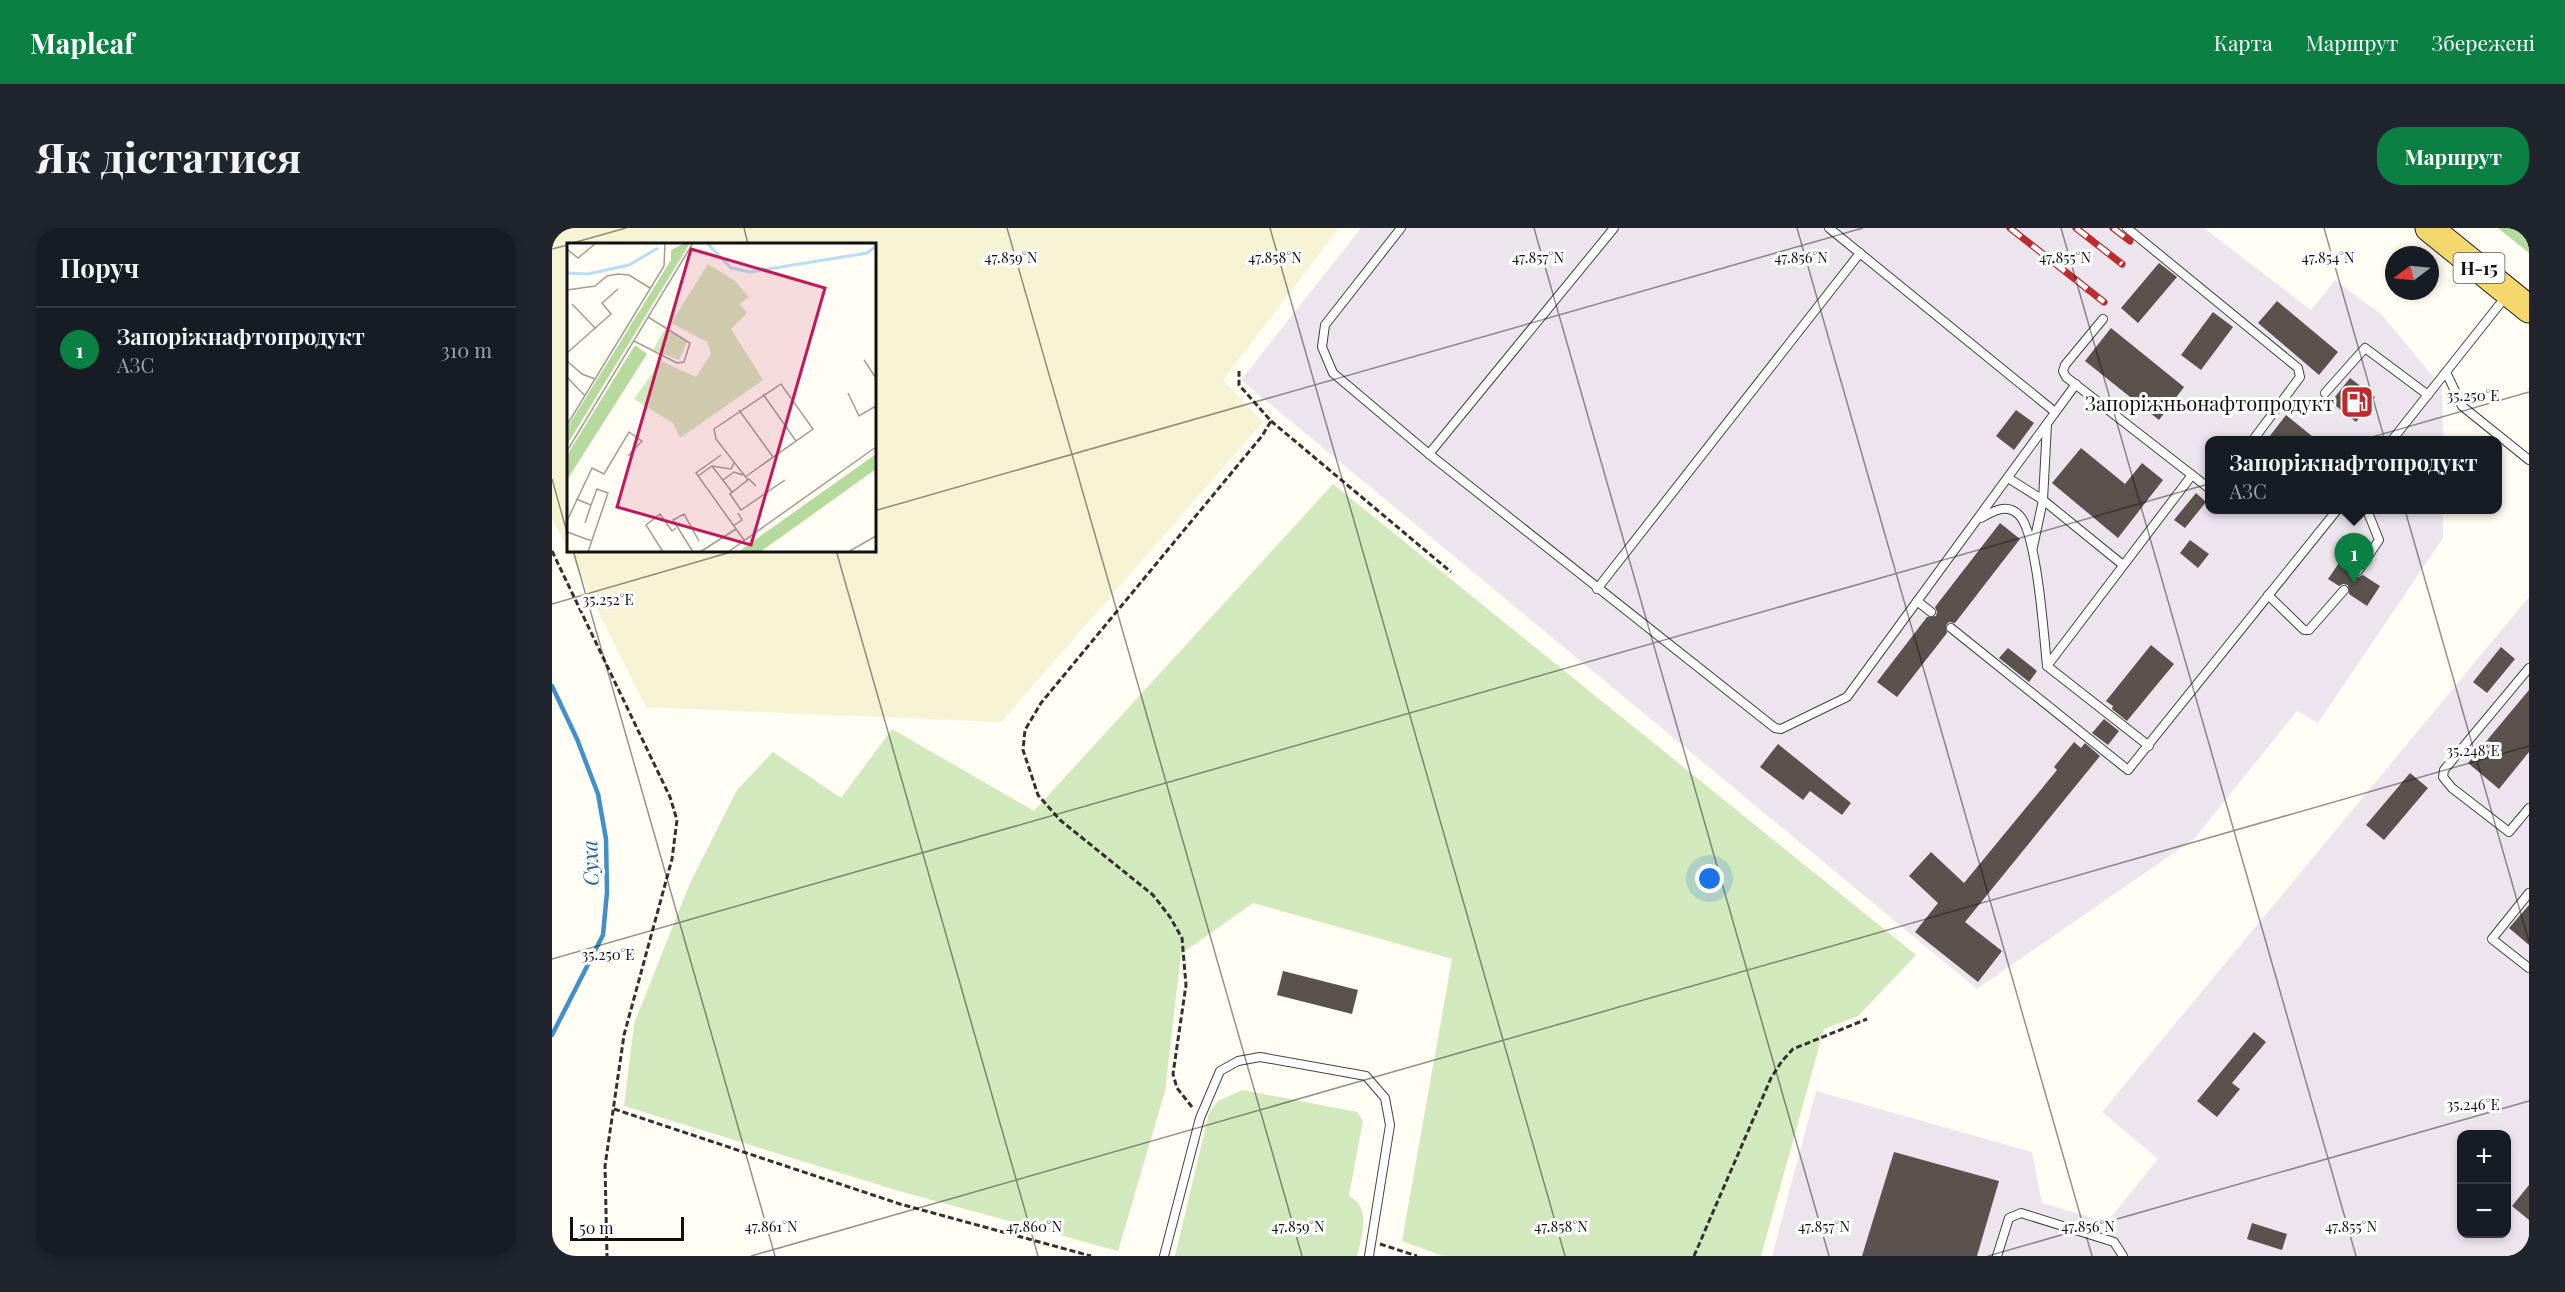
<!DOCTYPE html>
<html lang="uk">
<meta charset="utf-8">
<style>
:root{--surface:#171b24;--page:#20242c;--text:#f1f3f6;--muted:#9ea1a6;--line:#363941;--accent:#0b8043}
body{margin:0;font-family:"Playfair Display",serif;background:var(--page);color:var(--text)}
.controls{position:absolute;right:18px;bottom:18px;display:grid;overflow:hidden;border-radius:12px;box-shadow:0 3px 9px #0003}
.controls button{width:54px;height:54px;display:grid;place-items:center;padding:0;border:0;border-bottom:2px solid var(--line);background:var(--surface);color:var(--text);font:30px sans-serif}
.compass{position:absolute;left:1833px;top:18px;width:54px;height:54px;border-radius:50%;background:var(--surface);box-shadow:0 3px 9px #0003;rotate:254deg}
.scale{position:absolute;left:18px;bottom:15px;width:114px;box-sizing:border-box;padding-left:6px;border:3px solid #101010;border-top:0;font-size:16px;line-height:21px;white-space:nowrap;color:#101010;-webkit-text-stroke:4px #fff;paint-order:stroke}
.you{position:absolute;left:1158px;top:651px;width:21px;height:21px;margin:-15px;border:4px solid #fff;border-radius:50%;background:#1a73e8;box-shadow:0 0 0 9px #1a73e833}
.badge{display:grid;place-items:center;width:39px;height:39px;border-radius:50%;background:var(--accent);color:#fff;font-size:20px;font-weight:700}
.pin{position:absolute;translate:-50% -50px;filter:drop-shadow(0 2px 3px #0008)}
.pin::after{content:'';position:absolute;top:32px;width:21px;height:18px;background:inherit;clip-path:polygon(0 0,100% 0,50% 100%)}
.popup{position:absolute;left:1653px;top:208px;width:297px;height:78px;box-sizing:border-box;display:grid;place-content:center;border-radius:12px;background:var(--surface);filter:drop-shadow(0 2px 4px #0005);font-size:20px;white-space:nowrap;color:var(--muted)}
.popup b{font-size:22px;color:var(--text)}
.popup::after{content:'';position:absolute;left:50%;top:100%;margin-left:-12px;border:12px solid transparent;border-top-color:var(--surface)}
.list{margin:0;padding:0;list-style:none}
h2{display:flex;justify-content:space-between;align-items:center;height:78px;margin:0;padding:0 24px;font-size:26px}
h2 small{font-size:20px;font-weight:400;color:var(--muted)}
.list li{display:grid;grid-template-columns:39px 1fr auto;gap:18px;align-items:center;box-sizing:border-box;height:84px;padding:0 24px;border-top:2px solid var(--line)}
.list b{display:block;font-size:22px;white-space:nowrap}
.list p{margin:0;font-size:20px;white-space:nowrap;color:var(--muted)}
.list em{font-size:20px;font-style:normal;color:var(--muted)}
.map{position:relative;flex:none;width:1977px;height:1028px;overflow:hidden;border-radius:24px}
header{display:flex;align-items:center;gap:36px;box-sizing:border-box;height:84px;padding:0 30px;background:var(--accent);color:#fff}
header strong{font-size:28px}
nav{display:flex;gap:33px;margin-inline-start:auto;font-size:21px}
.intro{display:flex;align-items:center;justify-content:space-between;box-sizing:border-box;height:144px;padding:0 36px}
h1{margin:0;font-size:42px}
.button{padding:15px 27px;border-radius:24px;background:var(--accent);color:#fff;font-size:21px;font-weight:700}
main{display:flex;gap:36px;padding:0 36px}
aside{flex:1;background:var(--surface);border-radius:24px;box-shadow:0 3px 9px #0003}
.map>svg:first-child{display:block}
</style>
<header>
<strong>Mapleaf</strong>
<nav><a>Карта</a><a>Маршрут</a><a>Збережені</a></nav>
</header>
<div class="intro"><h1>Як дістатися</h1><a class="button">Маршрут</a></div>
<main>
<aside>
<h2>Поруч<small></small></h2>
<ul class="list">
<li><span class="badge">1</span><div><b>Запоріжнафтопродукт</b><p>АЗС</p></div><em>310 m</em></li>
</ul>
</aside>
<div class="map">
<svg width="1977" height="1028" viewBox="0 0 1977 1028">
<rect width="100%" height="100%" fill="#fffdf4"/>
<g fill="#ede5ee" fill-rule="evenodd">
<path d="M809,0H1652L1759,82L1783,52L1830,87L1890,159L1891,212H1658V282H1891V310L1766,495L1745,483L1642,611L1425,761L689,152Z"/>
<path d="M1977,369V1028H1220L1264,863L1480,924L1490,975L1555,994L1606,931L1550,884ZM1910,906H1954V1006H1910Z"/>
</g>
<path fill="#f5f3d4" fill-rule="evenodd" d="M0,0H787L671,152L711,194L449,494L94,479L0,290ZM16,16H322V322H16Z"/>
<g fill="#d2e9bd">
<path d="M781,256L1364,727L1306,788L1272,801L1209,1028H891L850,1013L900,731L701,675L629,726L613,863L566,1023L347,963L72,878L82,796L138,655L185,562L221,524L289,570L340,501L482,583Z"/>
<path d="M690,862L805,884L811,893L797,967C800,970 806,974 808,978C815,992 809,1014 805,1028H623L657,885L666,873Z"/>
</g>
<path fill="#b6d99d" d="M1946,0H1977V25Z"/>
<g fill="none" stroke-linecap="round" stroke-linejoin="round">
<path stroke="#438fca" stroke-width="4.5" d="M0,458L25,511L46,566L54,611L55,664L51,707L0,807"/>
</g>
<g fill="#59524d">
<path d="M1607,35L1625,49L1586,95L1569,80Z"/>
<path d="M1725,73L1786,124L1767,147L1706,95Z"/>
<path d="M1661,84L1681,99L1649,142L1629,127Z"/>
<path d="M1559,100L1632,159L1607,192L1533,133Z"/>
<path d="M1798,150L1823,169L1804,194L1779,174Z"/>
<path d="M1464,182L1482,195L1462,222L1444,208Z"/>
<path d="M1734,187L1766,213H1714Z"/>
<path d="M1529,220L1573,256L1590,235L1611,252L1566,310L1500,255Z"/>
<path d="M1644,265L1654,274L1633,300L1622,292Z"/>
<path d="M1448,295L1468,311L1403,395L1397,394L1394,397L1395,405L1345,469L1325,454L1375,389L1384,388L1385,384L1383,379Z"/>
<path d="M1638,312L1657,326L1646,340L1628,325Z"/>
<path d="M1789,332L1801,340L1802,348L1806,349L1811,347L1828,358L1815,378L1797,366L1796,357L1791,356L1787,358L1776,351Z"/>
<path d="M1599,417L1622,436L1575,493L1560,481L1561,478L1554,473Z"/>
<path d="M1949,419L1963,431L1935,465L1921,454Z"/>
<path d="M1456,420L1485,443L1477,454L1447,430Z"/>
<path d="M1977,462V524L1947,561L1916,535Z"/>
<path d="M1552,491L1567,503L1556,517L1540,505Z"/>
<path d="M1522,514L1529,520L1533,515L1548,528L1413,694L1450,723L1426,754L1363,704L1386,675L1357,648L1379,624L1412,655L1505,542L1502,539Z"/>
<path d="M1226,516L1299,575L1290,587L1258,563L1251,572L1208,539Z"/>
<path d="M1858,545L1876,560L1832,612L1814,597Z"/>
<path d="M1977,677V717L1957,700Z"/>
<path d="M731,743L806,762L800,786L725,767Z"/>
<path d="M1702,804L1714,814L1680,855L1688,861L1665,889L1645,873Z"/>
<path d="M1342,924L1447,953L1425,1028H1310Z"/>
<path d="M1977,957V992L1960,978Z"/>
<path d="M1700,995L1735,1006L1730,1022L1695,1011Z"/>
</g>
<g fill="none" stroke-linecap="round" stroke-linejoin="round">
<defs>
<g id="service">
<path d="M849,0L773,97L770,119L781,145L877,226L1223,500L1229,501L1295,469L1524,156"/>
<path d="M1277,0L1503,184"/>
<path d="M1575,0L1746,140L1748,149L1701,212"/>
<path d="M1551,91L1513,137L1511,143L1514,149L1658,261"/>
<path d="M1894,144L1910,178L1977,232"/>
<path d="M1773,165L1813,120L1876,167"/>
<path d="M1495,196L1491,272L1571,337"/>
<path d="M1840,212L1955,67"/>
<path d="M877,226L1062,0"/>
<path d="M1456,250L1491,272L1481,319"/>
<path d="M1429,290C1441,283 1455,275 1467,287C1485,304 1492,409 1495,438L1597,518"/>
<path d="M1806,343L1827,312L1815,282"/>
<path d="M1045,361L1308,25"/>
<path d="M1716,367L1752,402H1757L1792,362"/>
<path d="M1365,373L1379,384"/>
<path d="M1399,400L1576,542L1785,282"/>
<path d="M1495,438L1640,247"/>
<path d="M1977,440L1892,542L1891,549L1900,560L1957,604L1977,580"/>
<path d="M1977,665L1940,711L1977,740"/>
<path d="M612,1028L648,890L668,843L686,833L708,829L814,848L833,870L838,897L817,1028"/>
<path d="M1445,1028L1457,990L1469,985L1562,1014L1571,1028"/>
</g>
<path id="primary" d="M1877,0L1977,81"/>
</defs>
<use href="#service" stroke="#434343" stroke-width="10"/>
<use href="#primary" stroke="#212121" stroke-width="29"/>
<g stroke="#323232" stroke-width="3" stroke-dasharray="6 3" stroke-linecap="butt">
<path d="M719,193L899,344"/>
<path d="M0,323L118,569L125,592L120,631L72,807L53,938L55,1028"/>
<path d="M640,879L625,860L621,846L634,757L630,710L618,689L601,667L508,592L486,567L471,522L473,502L489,475L710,208L719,193L687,157V143"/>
<path d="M62,881L348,976L539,1028"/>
<path d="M828,1016L865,1028"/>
<path d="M1142,1028L1219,850L1230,833L1241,821L1315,791"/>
</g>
<use href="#service" stroke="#fff" stroke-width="8"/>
<use href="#primary" stroke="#f4d86e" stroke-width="27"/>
<defs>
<g id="rail">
<path d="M1458,0L1552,74"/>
<path d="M1524,0L1570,36"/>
<path d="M1561,0L1578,13"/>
</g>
</defs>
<use href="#rail" stroke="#bd2b2d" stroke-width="7"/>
<use href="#rail" stroke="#fff" stroke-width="4.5" stroke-dasharray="14" stroke-linecap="butt"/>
</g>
<path fill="none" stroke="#101010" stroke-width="1.5" stroke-opacity="0.45" d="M192,0L196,16M455,0L750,1028M718,0L1013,1028M982,0L1277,1028M1245,0L1540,1028M1509,0L1804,1028M1772,0L1977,714M17,16L74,0M0,21L16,17M0,251L16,308M322,283L1311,0M21,322L223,1028M284,322L486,1028M0,376L186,322M0,731L1977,164M199,1028L1977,518M1436,1028L1977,873"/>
<defs>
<symbol id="fuel-square" viewBox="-11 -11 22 22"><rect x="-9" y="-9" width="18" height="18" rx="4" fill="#bd2b2d" stroke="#fff"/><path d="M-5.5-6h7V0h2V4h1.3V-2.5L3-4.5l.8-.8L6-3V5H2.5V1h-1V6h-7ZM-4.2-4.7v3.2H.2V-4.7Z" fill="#fff"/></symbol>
</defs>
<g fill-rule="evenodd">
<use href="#fuel-square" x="1786" y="155" width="38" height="38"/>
</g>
<g text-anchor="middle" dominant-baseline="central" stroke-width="6" stroke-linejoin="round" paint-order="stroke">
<rect fill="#fff" stroke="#585858" stroke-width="1.5" x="1901.5" y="25" width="51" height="30" rx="4.5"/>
<g font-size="18" font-weight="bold" fill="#101010">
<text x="1927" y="40">Н-15</text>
</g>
<g font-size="20" fill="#101010" stroke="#fff" text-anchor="end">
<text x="1782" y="174">Запоріжньонафтопродукт</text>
</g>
<g font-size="21" font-style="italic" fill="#1c61a0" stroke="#fff">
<text transform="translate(37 635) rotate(-92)">Суха</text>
</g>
</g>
<g transform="translate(15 15)">
<rect width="309" height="309" fill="#fffdf4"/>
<path d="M141,21L168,38L182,54L173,61L180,70L164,86L196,137L113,195L106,180L67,156L94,118L129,134L144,111L140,99L104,80ZM98,86L120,99L112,117L86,107Z" fill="#d2e9bd"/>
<path d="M118,0H123L0,202V185L104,17V7ZM68,102L80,111L0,237V212ZM309,211V226L193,309H171Z" fill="#b6d99d"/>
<path fill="none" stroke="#baddf5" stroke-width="3" d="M140,0L164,25L183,29L300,10L309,3M0,30L21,31L62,22L91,5"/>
<path fill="none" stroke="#9f9e99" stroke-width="1.5" d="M0,6L11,15L29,0M0,47L28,43L40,33L51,31L62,32L83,45M5,61L29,86M67,98L110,120L117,119L123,100L81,74M0,110L44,71L35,60L51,46M297,117L309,135M0,118L15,131L28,136M0,134L18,153M281,150L292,173L309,163M196,151L229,198M172,167L206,214M0,182L97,23L98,0M0,208L126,0M154,212L129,230L177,297M145,223L165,249M131,233L145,223L164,226L167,220M178,234L246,186L214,141L147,186L149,196L181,237M156,237L167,229L176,232M189,243L182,236L163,251L174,267L218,237M9,256L24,262L30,246L41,250L21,309M0,278L25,225L37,231L62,189L75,198L61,213M18,280L24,262M166,283L175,277L171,270M0,289L25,298M96,309L79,282L93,271L105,288L109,285M126,309L106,277L117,271L132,298M133,309L169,286M161,309L309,204M281,309L309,293"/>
<path fill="#c2185b" fill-opacity="0.15" stroke="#c2185b" stroke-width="3" d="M124,6L258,45L184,302L50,264Z"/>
<rect width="309" height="309" fill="none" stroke="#101010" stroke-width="3"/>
</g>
<g font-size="15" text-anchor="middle" fill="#101010" stroke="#fff" stroke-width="6" stroke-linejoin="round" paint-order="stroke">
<text x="459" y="35">47.859°N</text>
<text x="723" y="35">47.858°N</text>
<text x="986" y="35">47.857°N</text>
<text x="1249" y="35">47.856°N</text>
<text x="1513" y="35">47.855°N</text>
<text x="1776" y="35">47.854°N</text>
<text x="1921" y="173">35.250°E</text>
<text x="56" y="377">35.252°E</text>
<text x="1921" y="528">35.248°E</text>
<text x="56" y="732">35.250°E</text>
<text x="1921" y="882">35.246°E</text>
<text x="219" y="1004">47.861°N</text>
<text x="482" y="1004">47.860°N</text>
<text x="746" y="1004">47.859°N</text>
<text x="1009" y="1004">47.858°N</text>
<text x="1272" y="1004">47.857°N</text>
<text x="1536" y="1004">47.856°N</text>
<text x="1799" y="1004">47.855°N</text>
</g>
</svg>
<div class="controls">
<button>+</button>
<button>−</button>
</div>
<svg class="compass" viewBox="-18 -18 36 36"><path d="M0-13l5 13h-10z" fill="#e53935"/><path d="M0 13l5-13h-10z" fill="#9ea1a6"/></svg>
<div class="scale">50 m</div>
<div class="you"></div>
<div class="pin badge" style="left:1802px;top:355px">1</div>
<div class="popup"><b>Запоріжнафтопродукт</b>АЗС</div>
</div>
</main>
